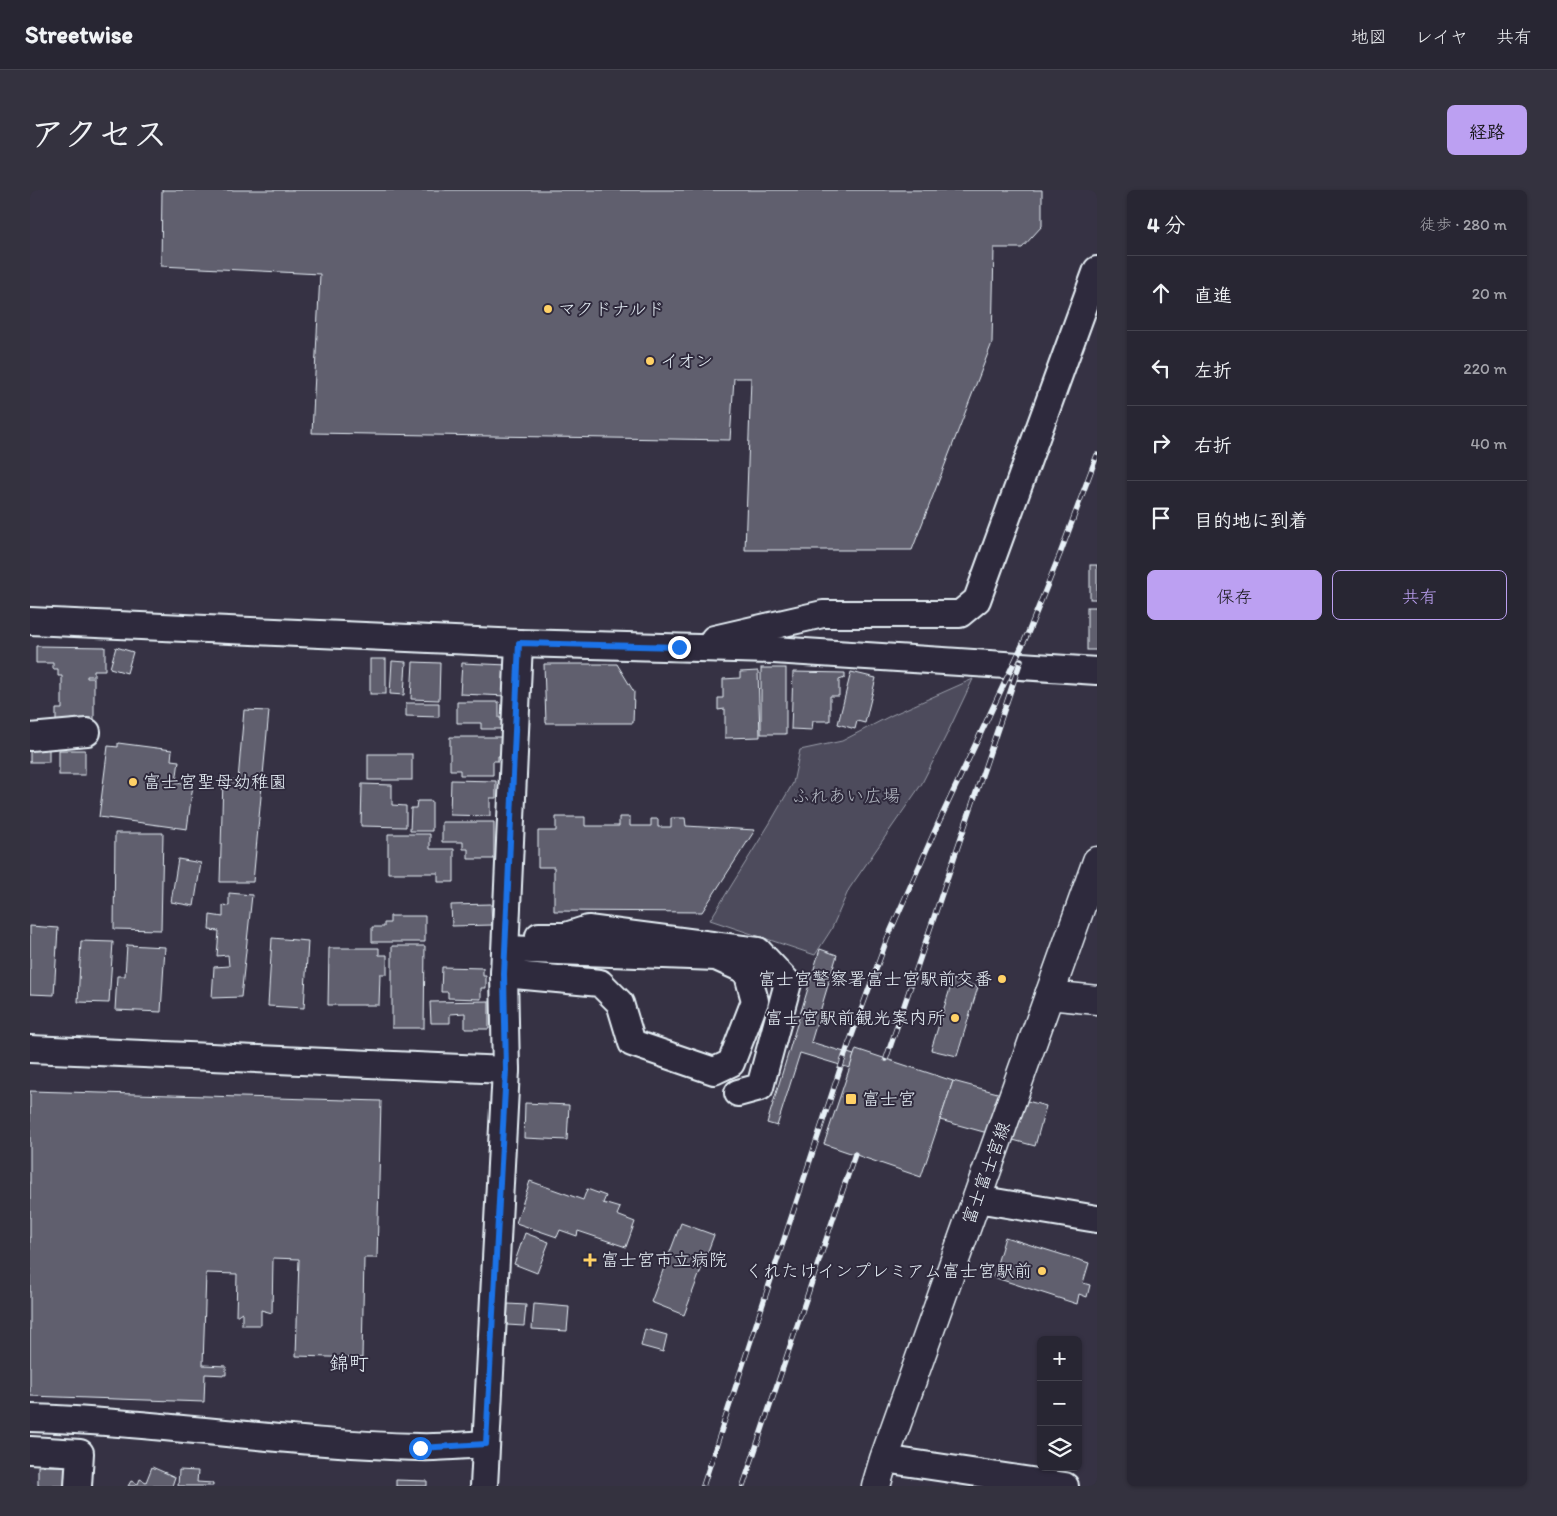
<!DOCTYPE html>
<html lang="ja">
<meta charset="utf-8">
<style>
:root{--surface:#282633;--page:#34323f;--text:#f1f3f6;--muted:#a5a5ac;--line:#44434e;--accent:#bca0f2}
body{margin:0;font-family:Itim,"Klee One",sans-serif;background:var(--page);color:var(--text)}
.controls{position:absolute;right:15px;bottom:15px;display:grid;overflow:hidden;border-radius:8px;box-shadow:0 1px 4px #0004}
.controls button{width:45px;height:45px;display:grid;place-items:center;padding:0;border:0;border-bottom:1px solid var(--line);background:var(--surface);color:var(--text);font:25px sans-serif}
.stop{position:absolute;width:15px;height:15px;margin:-11px;border:4px solid #1a73e8;border-radius:50%;background:#fff}
.stop.end{background:#1a73e8;border-color:#fff;box-shadow:0 1px 5px #0008}
.list{margin:0;padding:0;list-style:none}
h2{display:flex;justify-content:space-between;align-items:center;height:65px;margin:0;padding:0 20px;font-size:21px}
h2 small{font-size:16px;font-weight:400;color:var(--muted)}
.list li{display:grid;grid-template-columns:32px 1fr auto;gap:15px;align-items:center;box-sizing:border-box;height:75px;padding:0 20px;border-top:1px solid var(--line)}
.list b{display:block;font-size:19px;white-space:nowrap}
.list em{font-size:16px;font-style:normal;color:var(--muted)}
.actions{display:flex;gap:10px;padding:15px 20px}
.actions a{flex:1;padding:11px 0;border:1px solid var(--accent);border-radius:8px;text-align:center;font-size:18px;color:var(--accent)}
.actions .main{background:var(--accent);color:#111}
.icon{flex:none;width:28px;height:28px;fill:none;stroke:currentColor;stroke-width:2;stroke-linecap:round;stroke-linejoin:round}
.map{position:relative;flex:none;width:1067px;height:1296px;overflow:hidden;border-radius:8px}
header{display:flex;align-items:center;gap:30px;box-sizing:border-box;height:70px;padding:0 25px;background:var(--surface);border-bottom:1px solid var(--line)}
header strong{font-size:24px}
nav{display:flex;gap:28px;margin-inline-start:auto;font-size:18px}
.intro{display:flex;align-items:center;justify-content:space-between;box-sizing:border-box;height:120px;padding:0 30px}
h1{margin:0;font-size:35px}
.button{padding:12px 22px;border-radius:8px;background:var(--accent);color:#111;font-size:18px;font-weight:700}
main{display:flex;gap:30px;padding:0 30px}
aside{flex:1;background:var(--surface);border-radius:8px;box-shadow:0 1px 4px #0004}
.map>svg:first-child{display:block}
</style>
<header>
<strong>Streetwise</strong>
<nav><a>地図</a><a>レイヤ</a><a>共有</a></nav>
</header>
<div class="intro"><h1>アクセス</h1><a class="button">経路</a></div>
<main>
<div class="map">
<svg width="1067" height="1296" viewBox="0 0 1067 1296">
<rect width="100%" height="100%" fill="#363244"/>
<filter id="ink" filterUnits="userSpaceOnUse"><feTurbulence type="fractalNoise" baseFrequency=".02" numOctaves="2"/><feDisplacementMap in="SourceGraphic" scale="10" xChannelSelector="R" yChannelSelector="G"/><feConvolveMatrix kernelMatrix="1 2 1 2 8 2 1 2 1" color-interpolation-filters="sRGB"/></filter>
<g filter="url(#ink)">
<path fill="#4d4b5c" stroke="#9a9eaa" d="M943,489L916,546L891,595L819,699L801,740L785,765L680,730L740,633L763,593L770,560L812,551L862,525Z"/>
<g fill="#605e6e" stroke="#e8f1f8">
<path d="M132,0H1012V36L992,58H964L962,153L882,360H715L721,188H704L700,250L282,243L290,84L131,76Z"/>
<rect x="1060" y="375" width="7" height="34"/>
<rect x="1057" y="417" width="10" height="43"/>
<path d="M6,456L75,457V480H64V486H57V488H64V532H26V519H32V486H28V479H23V473H6Z"/>
<path d="M86,457L103,462L97,483L80,478Z"/>
<rect x="340" y="469" width="16" height="35"/>
<path d="M362,471L376,472L374,505L360,504Z"/>
<path d="M383,472L410,473L409,510L381,509Z"/>
<path d="M432,473L478,475L477,506L430,504Z"/>
<path d="M514,474H587L604,502L603,533H516Z"/>
<rect x="731" y="478" width="25" height="66"/>
<path d="M728,481L730,547L695,548V519L688,520V508H693V489L710,488V482Z"/>
<path d="M763,482L815,483V488L809,490V506H800V531H783L782,540L761,539Z"/>
<path d="M821,482L846,488L835,533L827,531L825,539L808,534Z"/>
<path d="M427,512H469V528H474V539H451V533H427Z"/>
<path d="M376,513H409V527L376,526Z"/>
<path d="M214,520L239,521L223,692H190L193,589L208,590Z"/>
<path d="M420,547H475V566H468V571H463V585H430V580H420Z"/>
<path d="M88,553L142,560L141,570L149,571L146,592L163,595L157,639L69,627L78,556L88,557Z"/>
<rect x="0" y="557" width="19" height="15"/>
<rect x="29" y="560" width="26" height="25"/>
<rect x="338" y="564" width="44" height="26"/>
<path d="M421,590L466,591V608H460V626L420,625Z"/>
<path d="M332,594L362,595V615L376,616V637L331,636Z"/>
<path d="M387,611H402V641H380L381,618H386Z"/>
<path d="M526,627H555V636H589V627H600V636H621V629H628V637H641V628H655L656,636L725,640L672,722L524,721V677H508V641H526Z"/>
<path d="M412,632H464V669H438V659H433V652H412Z"/>
<path d="M85,643H133L131,740L84,739Z"/>
<path d="M358,644H400V659H424V692H408V683H358Z"/>
<path d="M148,669L171,673L164,716L141,712Z"/>
<path d="M199,703L222,705L211,807L182,808L184,777L199,776L198,765L187,766L189,741L179,740L180,725L193,727V715L199,716Z"/>
<path d="M461,714L462,735L422,736L421,715Z"/>
<path d="M360,726H395V752H342V737H354V733H360Z"/>
<path d="M0,736L28,738L24,805L0,804Z"/>
<path d="M242,748L278,751L274,818L238,816Z"/>
<path d="M51,751L83,752L79,813L48,812Z"/>
<path d="M97,755L135,757L131,822L85,820L87,786H95Z"/>
<path d="M362,756H395L394,838H362Z"/>
<path d="M299,758H349V765H357V784H350L349,815H298Z"/>
<path d="M790,759L807,765L781,852L824,865L820,878L770,863L747,936L737,933Z"/>
<path d="M412,777L453,778V786H456V798H451V809L418,808V802H411Z"/>
<path d="M923,789L948,797L927,866L901,860Z"/>
<path d="M459,811V839H435V823L420,824V833H401L400,812Z"/>
<path d="M826,859L923,891L891,987L794,954Z"/>
<path d="M923,891L1016,916L1005,956L910,930Z"/>
<path d="M0,901L351,911L347,1068H334L332,1168L266,1166L269,1069L243,1068L242,1123L231,1120V1135H212V1122L206,1126L207,1084L176,1083L173,1175L196,1176V1185L175,1184L174,1212L0,1206Z"/>
<path d="M495,913L539,915L537,950L494,948Z"/>
<path d="M500,991L553,1010L557,999L576,1006L573,1013L590,1018L587,1025L605,1032L596,1057L548,1041L547,1046L530,1040L527,1047L486,1033Z"/>
<path d="M651,1033L684,1045L654,1125L621,1112Z"/>
<path d="M495,1043L519,1052L507,1083L484,1074Z"/>
<path d="M975,1047L1059,1073L1053,1093L1060,1095L1057,1107L1049,1104L1047,1114L963,1087Z"/>
<path d="M478,1114L496,1115L494,1136L477,1135Z"/>
<path d="M504,1114L539,1117L537,1141L502,1139Z"/>
<path d="M615,1139L637,1145L633,1162L611,1156Z"/>
<path d="M8,1276H41L39,1296H8Z"/>
<path d="M122,1277L145,1287L142,1296H98L101,1291L108,1294L110,1289L116,1292Z"/>
<path d="M149,1280L168,1281L167,1292L183,1293V1296H148Z"/>
<path d="M366,1290L397,1291V1296H366Z"/>
</g>
<g fill="none" stroke-linecap="round" stroke-linejoin="round">
<defs>
<g id="minor">
<path d="M0,431L489,453L744,460L1067,481"/>
<path d="M684,449L793,424H930L947,410L1067,80"/>
<path d="M0,547L57,542"/>
<path d="M509,746H536L558,739L728,761L758,793L730,897L708,903"/>
<path d="M474,784L570,793L590,813L602,853L684,881L701,873L725,811L717,781L686,767L476,759"/>
<path d="M0,859L476,880"/>
<path d="M947,1009L1067,1029"/>
<path d="M0,1228C130,1232 259,1254 388,1257C411,1258 434,1255 456,1254"/>
<path d="M0,1260L50,1263L48,1296"/>
<path d="M854,1269L1035,1296"/>
<path d="M454,1296L476,880L474,784L489,453"/>
</g>
<g id="major">
<path d="M1019,805L1067,810"/>
<path d="M846,1296L854,1269L1067,671"/>
</g>
</defs>
<use href="#minor" stroke="#e8f1f8" stroke-width="30"/>
<use href="#major" stroke="#e8f1f8" stroke-width="31"/>
<use href="#minor" stroke="#2f2a3d" stroke-width="26"/>
<use href="#major" stroke="#2f2a3d" stroke-width="28"/>
<defs>
<g id="rail">
<path d="M856,869L991,470"/>
<path d="M673,1296L813,870L857,749L907,636L998,443L1030,364L1067,265"/>
<path d="M713,1296L825,964"/>
</g>
</defs>
<use href="#rail" stroke="#e8f1f8" stroke-width="5.5"/>
<use href="#rail" stroke="#2f2a3d" stroke-width="4" stroke-dasharray="11" stroke-linecap="butt"/>
</g>
</g>
<g fill="none" stroke-linecap="round" stroke-linejoin="round" filter="url(#ink)">
<path stroke="#1a73e8" stroke-width="6" d="M390,1258L456,1254L476,880L474,784L489,453L649,457"/>
</g>
<g fill="#ffd166" stroke="#2f2a3d" stroke-width="2">
<circle cx="518" cy="119" r="5"/>
<circle cx="620" cy="171" r="5"/>
<circle cx="103" cy="592" r="5"/>
<circle cx="972" cy="789" r="5"/>
<circle cx="925" cy="828" r="5"/>
<rect x="815" y="903" width="12" height="12" rx="2.5"/>
<path d="M557.5 1062.5h5v5h5v5h-5v5h-5v-5h-5v-5h5z"/>
<circle cx="1012" cy="1081" r="5"/>
</g>
<g text-anchor="middle" dominant-baseline="central" stroke-width="4" stroke-linejoin="round" paint-order="stroke">
<g font-size="18" fill="#e8f1f8" stroke="#2f2a3d" text-anchor="start">
<text x="528" y="119">マクドナルド</text>
<text x="630" y="171">イオン</text>
<text x="113" y="592">富士宮聖母幼稚園</text>
<text x="962" y="789" text-anchor="end">富士宮警察署富士宮駅前交番</text>
<text x="915" y="828" text-anchor="end">富士宮駅前観光案内所</text>
<text x="832" y="909">富士宮</text>
<text x="571" y="1070">富士宮市立病院</text>
<text x="1002" y="1081" text-anchor="end">くれたけインプレミアム富士宮駅前</text>
</g>
<g font-size="18" fill="#b2b7c1" stroke="#2f2a3d">
<text x="816" y="606">ふれあい広場</text>
</g>
<g font-size="18" fill="#e8f1f8" stroke="#2f2a3d">
<text transform="translate(956 983) rotate(-70)">富士富士宮線</text>
</g>
<g font-size="20" fill="#e8f1f8" stroke="#2f2a3d">
<text x="319" y="1173">錦町</text>
</g>
</g>
</svg>
<div class="controls">
<button>+</button>
<button>−</button>
<button><svg class="icon" aria-label="layers" viewBox="0 0 24 24"><path d="M12 4l9 5-9 5-9-5zM3 14l9 5 9-5"/></svg></button>
</div>
<div class="stop" style="left:390px;top:1258px"></div>
<div class="stop end" style="left:649px;top:457px"></div>
</div>
<aside>
<h2>4 分<small>徒歩 · 280 m</small></h2>
<ul class="list">
<li><svg class="icon" aria-label="ahead" viewBox="0 0 24 24"><path d="M12 20V5M6 11l6-6 6 6"/></svg><div><b>直進</b></div><em>20 m</em></li>
<li><svg class="icon" aria-label="left" viewBox="0 0 24 24"><path d="M17 20v-9H6M10 6l-5 5 5 5"/></svg><div><b>左折</b></div><em>220 m</em></li>
<li><svg class="icon" aria-label="right" viewBox="0 0 24 24"><path d="M7 20v-9h11M14 6l5 5-5 5"/></svg><div><b>右折</b></div><em>40 m</em></li>
<li><svg class="icon" aria-label="arrive" viewBox="0 0 24 24"><path d="M6 21V4h12l-3 4 3 4H6"/></svg><div><b>目的地に到着</b></div></li>
</ul>
<div class="actions"><a class="main">保存</a><a>共有</a></div>
</aside>
</main>
